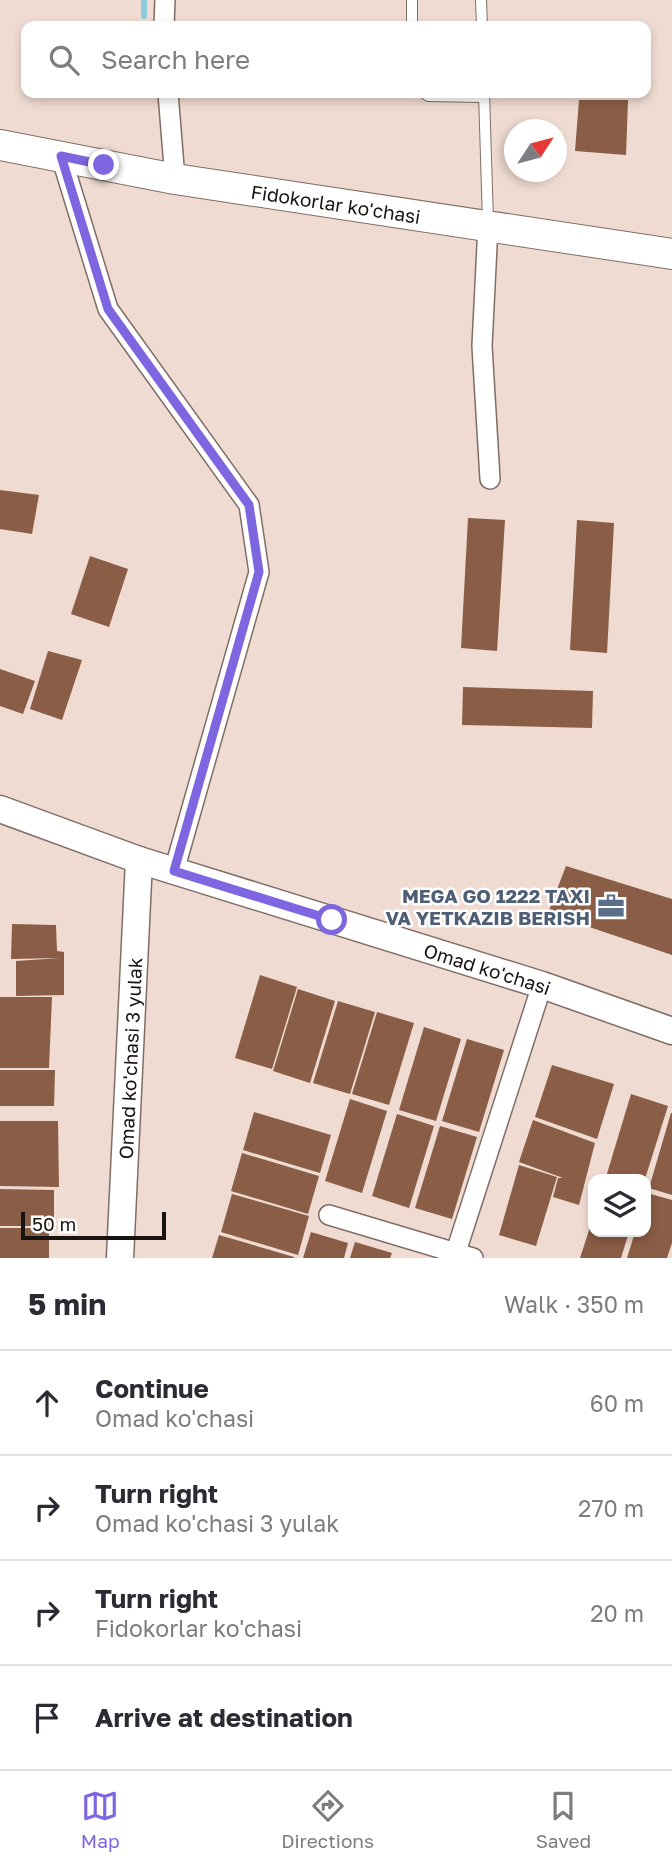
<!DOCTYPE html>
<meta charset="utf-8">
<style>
:root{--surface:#fff;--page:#f2f2f3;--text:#2b2b33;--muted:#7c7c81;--line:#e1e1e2;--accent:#7e66e1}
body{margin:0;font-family:"Golos Text",sans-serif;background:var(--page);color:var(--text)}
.controls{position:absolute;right:21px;bottom:21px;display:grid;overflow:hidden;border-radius:14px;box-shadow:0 4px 10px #0003}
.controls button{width:63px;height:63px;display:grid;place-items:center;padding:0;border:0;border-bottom:2px solid var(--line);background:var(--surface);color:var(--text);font:35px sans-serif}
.compass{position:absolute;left:504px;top:119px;width:63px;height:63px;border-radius:50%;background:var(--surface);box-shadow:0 4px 10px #0003;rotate:54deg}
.scale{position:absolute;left:21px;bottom:18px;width:145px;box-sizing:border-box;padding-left:7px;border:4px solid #1a1410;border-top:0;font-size:19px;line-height:24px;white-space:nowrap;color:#1a1410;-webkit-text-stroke:5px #fff;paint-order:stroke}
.stop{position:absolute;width:21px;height:21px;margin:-16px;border:5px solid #7e66e1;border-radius:50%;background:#fff}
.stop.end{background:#7e66e1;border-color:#fff;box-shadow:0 2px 7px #0008}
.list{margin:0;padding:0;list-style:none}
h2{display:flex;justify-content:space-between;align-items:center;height:91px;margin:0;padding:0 28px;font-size:30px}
h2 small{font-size:23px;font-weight:400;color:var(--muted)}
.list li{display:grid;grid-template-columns:46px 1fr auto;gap:21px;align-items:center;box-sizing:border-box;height:105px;padding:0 28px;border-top:2px solid var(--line)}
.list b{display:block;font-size:26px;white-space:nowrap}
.list p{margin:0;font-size:23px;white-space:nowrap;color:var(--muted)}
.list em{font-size:23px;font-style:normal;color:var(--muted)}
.icon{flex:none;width:38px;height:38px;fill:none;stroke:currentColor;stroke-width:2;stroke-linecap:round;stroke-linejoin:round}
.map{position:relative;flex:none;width:672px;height:1258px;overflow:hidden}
.search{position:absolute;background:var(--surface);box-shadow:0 4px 10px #0003;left:21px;right:21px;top:21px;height:77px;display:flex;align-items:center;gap:18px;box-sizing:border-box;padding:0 24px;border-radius:14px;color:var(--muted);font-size:26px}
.sheet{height:511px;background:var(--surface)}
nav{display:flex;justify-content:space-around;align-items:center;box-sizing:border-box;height:98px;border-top:2px solid var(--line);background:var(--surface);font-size:19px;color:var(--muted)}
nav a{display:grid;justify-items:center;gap:4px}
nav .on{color:var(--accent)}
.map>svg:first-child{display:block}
</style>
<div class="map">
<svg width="672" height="1258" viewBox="0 0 672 1258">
<rect width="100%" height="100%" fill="#efdbd1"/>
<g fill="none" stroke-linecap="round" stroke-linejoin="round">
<path stroke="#8ccbdc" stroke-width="6" d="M144,16V0"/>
</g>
<g fill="#8a5d46">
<path d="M579,100H628L626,155L575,151Z"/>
<path d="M0,490L39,495L32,534L0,529Z"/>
<path d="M468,518L505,520L497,651L461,648Z"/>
<path d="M577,520L614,523L607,653L570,650Z"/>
<path d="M90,556L128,569L109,627L71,614Z"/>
<path d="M48,651L82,660L62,720L30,709Z"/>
<path d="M0,669L35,681L23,714L0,706Z"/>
<path d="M463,687L593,691L592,728L462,725Z"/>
<path d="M566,866L672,899V955L548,913Z"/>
<path d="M12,924L56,925L57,951L64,952V995L16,996V961L61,958L11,959Z"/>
<path d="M260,975L297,987L272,1069L235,1058Z"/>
<path d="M298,989L335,1001L310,1083L273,1071Z"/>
<path d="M0,997H52L49,1068H0Z"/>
<path d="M338,1001L375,1012L350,1094L313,1083Z"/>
<path d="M377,1012L414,1023L389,1105L352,1094Z"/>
<path d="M424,1027L461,1039L436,1121L399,1110Z"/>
<path d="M467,1039L504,1050L479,1132L442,1121Z"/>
<path d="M552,1065L614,1084L597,1139L535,1117Z"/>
<path d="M0,1070H55L54,1106H0Z"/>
<path d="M631,1094L668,1106L645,1179H614L606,1177Z"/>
<path d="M350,1099L387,1111L362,1193L325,1181Z"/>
<path d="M254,1112L331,1135L320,1173L243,1150Z"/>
<path d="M671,1113H672V1195L649,1188Z"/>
<path d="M397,1114L434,1126L409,1208L372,1196Z"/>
<path d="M533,1120L595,1143L579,1205L553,1197L558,1178H563L519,1162Z"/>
<path d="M0,1121H58L59,1187L0,1186Z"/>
<path d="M440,1126L477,1137L452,1219L415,1208Z"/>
<path d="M242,1153L319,1176L308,1214L231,1191Z"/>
<path d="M519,1165L557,1177L536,1246L499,1235Z"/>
<path d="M0,1189L54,1190V1226H0Z"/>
<path d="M647,1193L672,1200V1243L667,1258H627L635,1232H646Z"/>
<path d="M232,1194L309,1216L298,1255L221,1232Z"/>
<path d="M593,1218V1232H629L621,1258H580Z"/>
<rect x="0" y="1228" width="49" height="30"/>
<path d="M311,1232L348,1243L344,1258H303Z"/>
<path d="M219,1235L294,1257V1258H212Z"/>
<path d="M355,1242L392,1253L390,1258H350Z"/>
</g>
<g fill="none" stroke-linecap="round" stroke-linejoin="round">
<defs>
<g id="lane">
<path d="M481,0L482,26"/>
<path d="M412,26V0"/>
<path d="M424,93L428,96L484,97"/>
<path d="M484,93L488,222"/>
</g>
<g id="street">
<path d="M164,26L165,0"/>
<path d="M168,93L175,179"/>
<path d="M61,156L108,309L249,505L259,572L174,871"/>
<path d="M488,225L482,346L490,479"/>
<path d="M329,1215L473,1258"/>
<path d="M454,1258L542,985"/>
</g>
<g id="secondary">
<path id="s1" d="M0,809L139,860L542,985L672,1031"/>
<path id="s2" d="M120,1258L139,860"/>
</g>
<g id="primary">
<path id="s3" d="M0,145L175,179L672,254"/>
</g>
</defs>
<use href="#lane" stroke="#806e66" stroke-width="12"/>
<use href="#street" stroke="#806e66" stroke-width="22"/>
<use href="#secondary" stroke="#806e66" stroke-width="29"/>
<use href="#primary" stroke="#806e66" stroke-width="32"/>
<use href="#lane" stroke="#fff" stroke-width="10"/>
<use href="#street" stroke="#fff" stroke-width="19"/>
<use href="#secondary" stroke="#fff" stroke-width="26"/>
<use href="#primary" stroke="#fff" stroke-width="30"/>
</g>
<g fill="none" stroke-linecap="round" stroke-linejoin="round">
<path stroke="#7e66e1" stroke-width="9" d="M104,165L61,156L108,309L249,505L259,572L174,871L332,920"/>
</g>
<defs>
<symbol id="office-bare" viewBox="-9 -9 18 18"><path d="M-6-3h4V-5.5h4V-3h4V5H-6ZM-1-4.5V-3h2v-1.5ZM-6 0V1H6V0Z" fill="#5c6f8a" stroke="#fff" stroke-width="2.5" paint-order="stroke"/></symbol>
</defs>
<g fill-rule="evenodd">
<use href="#office-bare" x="592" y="887" width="38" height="38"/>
</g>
<g text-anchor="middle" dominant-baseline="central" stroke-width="5" stroke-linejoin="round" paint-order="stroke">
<g font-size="19" fill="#1a1410" stroke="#fff">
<text stroke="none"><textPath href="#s3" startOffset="341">Fidokorlar ko'chasi</textPath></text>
<text stroke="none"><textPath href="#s1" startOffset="513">Omad ko'chasi</textPath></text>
<text stroke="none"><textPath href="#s2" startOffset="200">Omad ko'chasi 3 yulak</textPath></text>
</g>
<g font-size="19" font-weight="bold" fill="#4e5e75" stroke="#fff" text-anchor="end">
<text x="590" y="895">MEGA GO 1222 TAXI<tspan x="590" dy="22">VA YETKAZIB BERISH</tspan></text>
</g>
</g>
</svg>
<div class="controls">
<button><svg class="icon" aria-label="layers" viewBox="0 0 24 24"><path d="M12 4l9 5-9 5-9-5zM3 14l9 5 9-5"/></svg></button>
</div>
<svg class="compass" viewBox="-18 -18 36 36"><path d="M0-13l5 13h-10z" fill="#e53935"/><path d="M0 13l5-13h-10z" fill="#7c7c81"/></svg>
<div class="scale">50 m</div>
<div class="stop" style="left:332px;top:920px"></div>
<div class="stop end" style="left:104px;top:165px"></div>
<div class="search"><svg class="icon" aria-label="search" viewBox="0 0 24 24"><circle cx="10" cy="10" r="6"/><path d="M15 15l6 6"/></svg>Search here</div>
</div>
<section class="sheet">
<h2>5 min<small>Walk · 350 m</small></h2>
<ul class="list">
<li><svg class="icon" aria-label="ahead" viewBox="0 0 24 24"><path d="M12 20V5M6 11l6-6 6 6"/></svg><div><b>Continue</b><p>Omad ko'chasi</p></div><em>60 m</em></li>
<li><svg class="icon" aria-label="right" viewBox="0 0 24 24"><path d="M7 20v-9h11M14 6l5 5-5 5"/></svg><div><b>Turn right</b><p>Omad ko'chasi 3 yulak</p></div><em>270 m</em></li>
<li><svg class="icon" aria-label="right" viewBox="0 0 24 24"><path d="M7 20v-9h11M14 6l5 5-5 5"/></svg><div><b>Turn right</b><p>Fidokorlar ko'chasi</p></div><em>20 m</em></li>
<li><svg class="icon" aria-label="arrive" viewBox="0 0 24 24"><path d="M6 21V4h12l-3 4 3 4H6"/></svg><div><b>Arrive at destination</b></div></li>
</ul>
</section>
<nav>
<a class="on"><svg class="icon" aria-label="map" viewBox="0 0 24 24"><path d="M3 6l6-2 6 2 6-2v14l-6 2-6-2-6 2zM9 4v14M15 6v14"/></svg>Map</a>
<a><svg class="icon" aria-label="directions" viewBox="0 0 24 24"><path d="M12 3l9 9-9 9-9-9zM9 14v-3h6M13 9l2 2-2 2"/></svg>Directions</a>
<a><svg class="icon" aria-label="saved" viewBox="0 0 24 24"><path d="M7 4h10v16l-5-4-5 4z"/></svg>Saved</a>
</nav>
